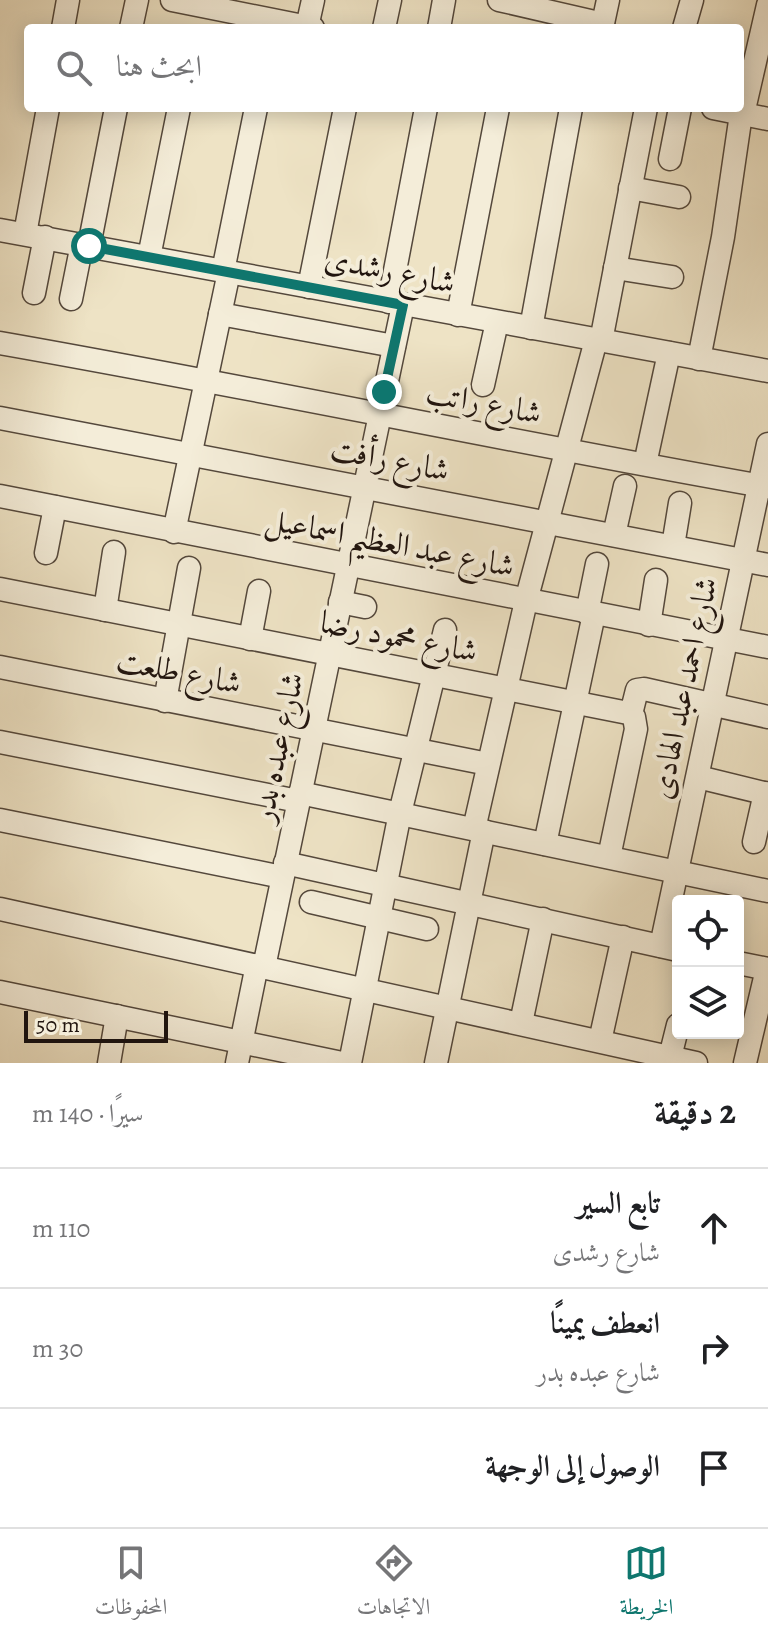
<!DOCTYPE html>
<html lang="ar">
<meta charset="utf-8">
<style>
:root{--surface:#fff;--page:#f6f6f6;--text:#202124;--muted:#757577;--line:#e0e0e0;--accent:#0f766e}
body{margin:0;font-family:Alegreya,Amiri,serif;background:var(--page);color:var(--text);direction:rtl}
.controls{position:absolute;right:24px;bottom:24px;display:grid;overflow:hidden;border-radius:8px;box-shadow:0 4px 20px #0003}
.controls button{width:72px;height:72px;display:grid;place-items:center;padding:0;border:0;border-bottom:2px solid var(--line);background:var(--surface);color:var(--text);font:40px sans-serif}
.scale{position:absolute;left:24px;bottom:20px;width:144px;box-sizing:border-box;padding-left:8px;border:4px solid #21150f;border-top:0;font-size:22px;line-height:28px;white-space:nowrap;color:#21150f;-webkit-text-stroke:6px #f4edd9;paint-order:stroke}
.stop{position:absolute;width:24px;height:24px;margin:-18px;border:6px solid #0f766e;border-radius:50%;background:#fff}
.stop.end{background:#0f766e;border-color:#fff;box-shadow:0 2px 8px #0008}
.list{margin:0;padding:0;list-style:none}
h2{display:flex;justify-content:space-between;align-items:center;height:104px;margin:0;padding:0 32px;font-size:34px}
h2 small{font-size:26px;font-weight:400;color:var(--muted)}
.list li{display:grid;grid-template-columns:52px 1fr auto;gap:24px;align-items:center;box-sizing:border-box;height:120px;padding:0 32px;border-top:2px solid var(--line)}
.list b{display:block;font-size:30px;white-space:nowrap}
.list p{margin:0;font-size:26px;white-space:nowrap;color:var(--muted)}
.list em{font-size:26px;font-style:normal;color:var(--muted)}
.icon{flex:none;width:44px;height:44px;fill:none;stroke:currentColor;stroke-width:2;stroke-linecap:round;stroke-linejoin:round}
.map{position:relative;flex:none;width:768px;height:1063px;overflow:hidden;direction:ltr}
.search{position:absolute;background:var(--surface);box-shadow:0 4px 20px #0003;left:24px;right:24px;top:24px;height:88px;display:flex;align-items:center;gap:20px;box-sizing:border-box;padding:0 28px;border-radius:8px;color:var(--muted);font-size:30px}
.sheet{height:464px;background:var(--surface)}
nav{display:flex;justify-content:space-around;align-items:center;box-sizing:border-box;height:112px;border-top:2px solid var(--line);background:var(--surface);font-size:22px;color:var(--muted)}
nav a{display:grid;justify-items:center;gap:4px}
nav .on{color:var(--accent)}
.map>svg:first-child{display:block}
</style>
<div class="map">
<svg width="768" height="1063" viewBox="0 0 768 1063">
<rect width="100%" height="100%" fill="#eee3c5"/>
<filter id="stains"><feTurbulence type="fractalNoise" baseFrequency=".0025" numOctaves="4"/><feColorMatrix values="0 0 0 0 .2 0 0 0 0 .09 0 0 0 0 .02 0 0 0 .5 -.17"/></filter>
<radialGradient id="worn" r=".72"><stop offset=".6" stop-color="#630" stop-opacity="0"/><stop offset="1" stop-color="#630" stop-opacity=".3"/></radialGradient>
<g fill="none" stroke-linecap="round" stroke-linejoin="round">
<defs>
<g id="minor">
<path d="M172,0L313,28"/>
<path d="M499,0L603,24"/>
<path d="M307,27L313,0"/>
<path d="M63,28L68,0"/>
<path d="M131,28L137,0"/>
<path d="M384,28L390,0"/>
<path d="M439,28L444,0"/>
<path d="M602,28L608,0"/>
<path d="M684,28L692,0"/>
<path d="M713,108L768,119"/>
<path d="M743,114L768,5"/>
<path d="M670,159L680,108"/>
<path d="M630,188L679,197"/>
<path d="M0,230L768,371"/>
<path d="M25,234L48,108"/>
<path d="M89,246L116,108"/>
<path d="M149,257L179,108"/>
<path d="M615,268L672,277"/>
<path d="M223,271L256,108"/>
<path d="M309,287L345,108"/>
<path d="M34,293L45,237"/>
<path d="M71,299L82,244"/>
<path d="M389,302L426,108"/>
<path d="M220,314L394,346"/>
<path d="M458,315L498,108"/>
<path d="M531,328L571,108"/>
<path d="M601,341L646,108"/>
<path d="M0,343C257,388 511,442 768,487"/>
<path d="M699,359L723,237L741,114"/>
<path d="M483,385L497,322"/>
<path d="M0,418L768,565"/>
<path d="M645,464L669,353"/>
<path d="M0,496L768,647"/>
<path d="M174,532L229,272"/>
<path d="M614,535L625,486"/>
<path d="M673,546L680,503"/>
<path d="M46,553L55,507"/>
<path d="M0,589L628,713L632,710L637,690L644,689L768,717"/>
<path d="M340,602L365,607"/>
<path d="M105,610L114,552"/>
<path d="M587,613L597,564"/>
<path d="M649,625L656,580"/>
<path d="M250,639L259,591"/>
<path d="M0,667L488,764"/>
<path d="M165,701L189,568"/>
<path d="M0,742L298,801"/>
<path d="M698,777L768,794"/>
<path d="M300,793L768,891"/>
<path d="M0,820L282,877"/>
<path d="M474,829L526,601L596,340"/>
<path d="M754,842L765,793"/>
<path d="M545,844L594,614"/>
<path d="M609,857L636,729L634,717L630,712"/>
<path d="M285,863L678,950"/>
<path d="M311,902L427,929"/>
<path d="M0,909L696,1063"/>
<path d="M661,946L768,444"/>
<path d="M738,963L768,969"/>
<path d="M264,967L403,305"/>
<path d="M0,992L342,1063"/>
<path d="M521,1023L543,919"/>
<path d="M600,1041L623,937"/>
<path d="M670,1057L678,1025"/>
<path d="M109,1063L117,1016"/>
<path d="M237,1063L257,965"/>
<path d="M350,1063L400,813L445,630"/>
<path d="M436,1063L484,831"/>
<path d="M745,1063L767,969"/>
</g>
</defs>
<use href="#minor" stroke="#54483c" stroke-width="25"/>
<use href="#minor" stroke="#f4edd9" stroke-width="22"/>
</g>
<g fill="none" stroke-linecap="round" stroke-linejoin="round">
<path stroke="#0f766e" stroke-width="10" d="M89,246L403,305L384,392"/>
</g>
<g text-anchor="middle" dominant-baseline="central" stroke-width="8" stroke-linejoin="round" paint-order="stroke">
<g font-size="32" fill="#21150f" stroke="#f4edd9">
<text transform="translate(390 270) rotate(11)">شارع رشدى</text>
<text transform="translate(484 402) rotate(11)">شارع راتب</text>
<text transform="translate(390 459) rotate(11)">شارع رأفت</text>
<text transform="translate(390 542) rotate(11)">شارع عبد العظيم اسماعيل</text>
<text transform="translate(399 636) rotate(11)">شارع محمود رضا</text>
<text transform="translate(179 671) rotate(11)">شارع طلعت</text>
<text transform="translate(683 688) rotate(-78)">شارع احمد عبد الهادى</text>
<text transform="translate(277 747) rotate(-78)">شارع عبده بدر</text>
</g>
</g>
<rect width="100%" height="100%" filter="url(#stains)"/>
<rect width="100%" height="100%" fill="url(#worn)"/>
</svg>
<div class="controls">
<button><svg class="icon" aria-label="locate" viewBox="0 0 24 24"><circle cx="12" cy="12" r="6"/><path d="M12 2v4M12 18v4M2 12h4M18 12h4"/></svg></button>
<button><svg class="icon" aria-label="layers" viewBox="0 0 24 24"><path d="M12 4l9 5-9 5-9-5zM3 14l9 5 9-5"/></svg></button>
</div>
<div class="scale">50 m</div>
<div class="stop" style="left:89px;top:246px"></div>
<div class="stop end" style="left:384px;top:392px"></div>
<div class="search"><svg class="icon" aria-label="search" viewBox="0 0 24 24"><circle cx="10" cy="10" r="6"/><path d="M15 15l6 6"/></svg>ابحث هنا</div>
</div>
<section class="sheet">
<h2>2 دقيقة<small>سيرًا · 140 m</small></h2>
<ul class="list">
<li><svg class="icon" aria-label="ahead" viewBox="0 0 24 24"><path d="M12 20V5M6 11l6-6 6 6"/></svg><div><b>تابع السير</b><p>شارع رشدى</p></div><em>110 m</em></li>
<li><svg class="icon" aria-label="right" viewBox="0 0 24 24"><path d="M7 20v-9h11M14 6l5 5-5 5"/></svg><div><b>انعطف يمينًا</b><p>شارع عبده بدر</p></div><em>30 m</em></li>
<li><svg class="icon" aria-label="arrive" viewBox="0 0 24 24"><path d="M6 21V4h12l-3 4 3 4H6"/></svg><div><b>الوصول إلى الوجهة</b></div></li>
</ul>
</section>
<nav>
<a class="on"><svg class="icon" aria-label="map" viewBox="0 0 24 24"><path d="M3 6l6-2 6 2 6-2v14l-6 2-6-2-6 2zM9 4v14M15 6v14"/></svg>الخريطة</a>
<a><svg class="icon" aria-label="directions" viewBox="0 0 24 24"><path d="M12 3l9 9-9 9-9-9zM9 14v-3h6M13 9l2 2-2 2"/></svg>الاتجاهات</a>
<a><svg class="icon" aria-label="saved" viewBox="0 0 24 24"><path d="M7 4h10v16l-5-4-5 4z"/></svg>المحفوظات</a>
</nav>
